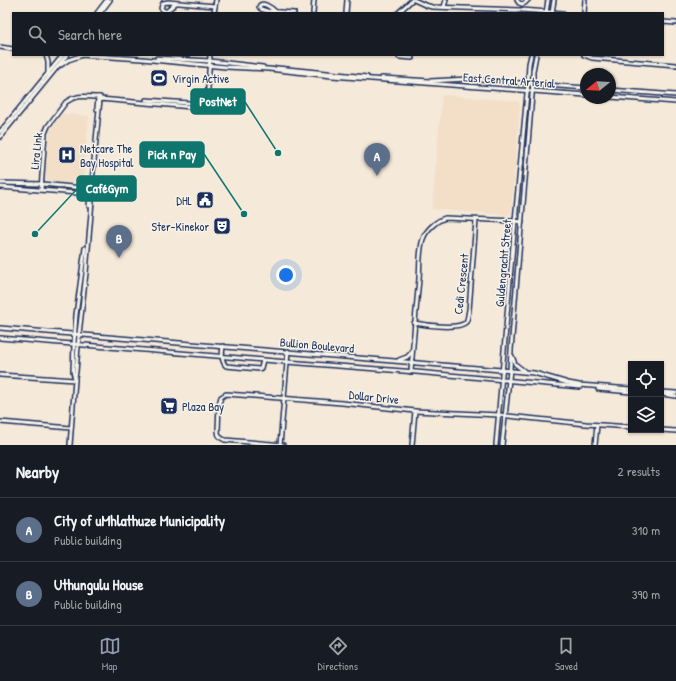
<!DOCTYPE html>
<meta charset="utf-8">
<style>
:root{--surface:#171b24;--page:#20242c;--text:#f1f3f6;--muted:#9ea1a6;--line:#363941;--accent:#919bb2}
body{margin:0;font-family:"Patrick Hand",sans-serif;background:var(--page);color:var(--text)}
.controls{position:absolute;right:12px;bottom:12px;display:grid;overflow:hidden;border-radius:0px;box-shadow:0 1px 3px #0004}
.controls button{width:36px;height:36px;display:grid;place-items:center;padding:0;border:0;border-bottom:1px solid var(--line);background:var(--surface);color:var(--text);font:20px sans-serif}
.compass{position:absolute;left:580px;top:68px;width:36px;height:36px;border-radius:50%;background:var(--surface);box-shadow:0 1px 3px #0004;rotate:252deg}
.you{position:absolute;left:286px;top:275px;width:14px;height:14px;margin:-10px;border:3px solid #fff;border-radius:50%;background:#1a73e8;box-shadow:0 0 0 6px #1a73e833}
.badge{display:grid;place-items:center;width:26px;height:26px;border-radius:50%;background:var(--accent);color:#fff;font-size:13px;font-weight:700}
.pin{position:absolute;translate:-50% -33px;filter:drop-shadow(0 1px 2px #0008)}
.pin::after{content:'';position:absolute;top:21px;width:14px;height:12px;background:inherit;clip-path:polygon(0 0,100% 0,50% 100%)}
.list{margin:0;padding:0;list-style:none}
h2{display:flex;justify-content:space-between;align-items:center;height:52px;margin:0;padding:0 16px;font-size:17px}
h2 small{font-size:13px;font-weight:400;color:var(--muted)}
.list li{display:grid;grid-template-columns:26px 1fr auto;gap:12px;align-items:center;box-sizing:border-box;height:64px;padding:0 16px;border-top:1px solid var(--line)}
.list b{display:block;font-size:15px;white-space:nowrap}
.list p{margin:0;font-size:13px;white-space:nowrap;color:var(--muted)}
.list em{font-size:13px;font-style:normal;color:var(--muted)}
.icon{flex:none;width:22px;height:22px;fill:none;stroke:currentColor;stroke-width:2;stroke-linecap:round;stroke-linejoin:round}
.map{position:relative;flex:none;width:676px;height:445px;overflow:hidden}
.search{position:absolute;background:var(--surface);box-shadow:0 1px 3px #0004;left:12px;right:12px;top:12px;height:44px;display:flex;align-items:center;gap:10px;box-sizing:border-box;padding:0 14px;border-radius:0px;color:var(--muted);font-size:15px}
.sheet{height:180px;background:var(--surface)}
nav{display:flex;justify-content:space-around;align-items:center;box-sizing:border-box;height:56px;border-top:1px solid var(--line);background:var(--surface);font-size:11px;color:var(--muted)}
nav a{display:grid;justify-items:center;gap:2px}
nav .on{color:var(--accent)}
.map>svg:first-child{display:block}
</style>
<div class="map">
<svg width="676" height="445" viewBox="0 0 676 445">
<rect width="100%" height="100%" fill="#f5e9d9"/>
<filter id="ink" filterUnits="userSpaceOnUse"><feTurbulence type="fractalNoise" baseFrequency=".025" numOctaves="2"/><feDisplacementMap in="SourceGraphic" scale="8" xChannelSelector="R" yChannelSelector="G"/><feConvolveMatrix kernelMatrix="1 2 1 2 8 2 1 2 1" color-interpolation-filters="sRGB"/></filter>
<g filter="url(#ink)">
<g fill="#f3dec8">
<path d="M442,95L517,101L520,104L511,213L508,215L432,209Z"/>
<path d="M62,114L89,116L83,181L80,184L48,181L45,178L49,131Z"/>
</g>
<g fill="none" stroke-linecap="round" stroke-linejoin="round">
<defs>
<g id="minor">
<path d="M414,0L425,5L432,7L521,10L563,13"/>
<path d="M517,0L519,3L522,4"/>
<path d="M176,3L167,11H164L161,8L163,3L168,2L215,6"/>
<path d="M522,4L525,3L528,0"/>
<path d="M444,7L446,0"/>
<path d="M276,12C272,8 261,0 259,7L261,9L267,11L294,13"/>
<path d="M97,13L107,0"/>
<path d="M100,13L110,0"/>
<path d="M214,13L216,0"/>
<path d="M313,13L314,0"/>
<path d="M346,13L347,0"/>
<path d="M398,13L412,0"/>
<path d="M546,13L548,0"/>
<path d="M552,13L554,0"/>
<path d="M584,13L585,0"/>
<path d="M663,22L676,23"/>
<path d="M0,47L13,49"/>
<path d="M46,55L48,62V75"/>
<path d="M81,55L142,59L226,67L269,69L332,76L586,95"/>
<path d="M398,55L399,57L412,58"/>
<path d="M584,55L592,58L676,65"/>
<path d="M157,58L210,61L263,67"/>
<path d="M61,65L68,60L83,55"/>
<path d="M277,68L367,77"/>
<path d="M382,78L430,81L468,79L586,88"/>
<path d="M610,90L676,95"/>
<path d="M610,97L676,102"/>
<path d="M146,100L203,104"/>
<circle cx="205" cy="106" r="3"/>
<path d="M207,104L210,55"/>
<path d="M97,109L98,97H100"/>
<path d="M0,132L63,55"/>
<path d="M0,137L67,55"/>
<path d="M0,183L42,184L92,189"/>
<path d="M0,187L91,194"/>
<path d="M41,190L45,133L48,126L66,102C78,94 86,97 98,97"/>
<path d="M89,206L91,182"/>
<path d="M414,323C425,325 459,330 466,322C468,319 468,314 469,310L476,220"/>
<path d="M0,328L513,371L534,373L568,383L579,385L631,389"/>
<path d="M0,338L287,362L416,372L580,387"/>
<path d="M223,346C222,353 221,361 226,366L259,369L261,368L263,360"/>
<path d="M512,356L515,364L524,371"/>
<path d="M399,360L407,357L412,352"/>
<path d="M411,372C413,341 416,310 419,279C420,267 419,250 423,239C426,230 436,221 445,218L515,221L522,222"/>
<path d="M0,375L75,380"/>
<path d="M75,377L76,372L79,334L86,273L93,189L92,182L100,99L203,108"/>
<path d="M598,389L631,392"/>
<path d="M661,392L676,393"/>
<path d="M661,394L676,396"/>
<path d="M0,422L71,428"/>
<path d="M661,430L676,431"/>
<path d="M70,445L75,380L73,371L74,344L76,315L85,248"/>
<path d="M280,445L288,351"/>
<path d="M283,445L225,440C220,438 218,436 218,431L219,404L221,397L226,394L254,396L342,403L415,411L499,415L586,424L631,427"/>
<path d="M412,445L415,411"/>
<path d="M496,445L515,221L528,83L529,64L531,55"/>
<path d="M502,445L510,370L511,350L533,83V71L536,55"/>
<path d="M595,445L597,425"/>
</g>
</defs>
<use href="#minor" stroke="#1b2f5e" stroke-width="6"/>
<use href="#minor" stroke="#f7f3e8" stroke-width="3"/>
</g>
</g>
<defs>
<symbol id="stadium-square" viewBox="-11 -11 22 22"><rect x="-9" y="-9" width="18" height="18" rx="4" fill="#1b2f5e" stroke="#f7f3e8"/><path d="M0-5a6.5 5 0 1 0 0 10a6.5 5 0 1 0 0-10ZM-3.5-1.8h7v3.6h-7Z" fill="#fff"/></symbol>
<symbol id="hospital-square" viewBox="-11 -11 22 22"><rect x="-9" y="-9" width="18" height="18" rx="4" fill="#1b2f5e" stroke="#f7f3e8"/><path d="M-5-5h3v3.5h4V-5h3V5h-3V1.5h-4V5h-3Z" fill="#fff"/></symbol>
<symbol id="civic-square" viewBox="-11 -11 22 22"><rect x="-9" y="-9" width="18" height="18" rx="4" fill="#1b2f5e" stroke="#f7f3e8"/><path d="M-.6-6.5H3V-4.5H.6V-3L4-1V1h2V6H-6V1h2V-1L-.6-3ZM-1.2 2.5V6h2.4V2.5Z" fill="#fff"/></symbol>
<symbol id="theatre-square" viewBox="-11 -11 22 22"><rect x="-9" y="-9" width="18" height="18" rx="4" fill="#1b2f5e" stroke="#f7f3e8"/><path d="M-5-5.5Q0-4 5-5.5V0Q5 5 0 6Q-5 5-5 0ZM-3.3-2.5H-1v1.5H-3.3ZM1-2.5H3.3v1.5H1ZM-2.8 1Q0 5.5 2.8 1Z" fill="#fff"/></symbol>
<symbol id="supermarket-square" viewBox="-11 -11 22 22"><rect x="-9" y="-9" width="18" height="18" rx="4" fill="#1b2f5e" stroke="#f7f3e8"/><path d="M-6-5.5h2.5l.6 2H6L4.5 2H-2.5L-4.4-4H-6ZM-1.5 3.2a1.3 1.3 0 1 0 .1 0ZM3 3.2a1.3 1.3 0 1 0 .1 0Z" fill="#fff"/></symbol>
</defs>
<g fill-rule="evenodd">
<use href="#stadium-square" x="149" y="68" width="20" height="20"/>
<use href="#hospital-square" x="57" y="145" width="20" height="20"/>
<use href="#civic-square" x="195" y="190" width="20" height="20"/>
<use href="#theatre-square" x="212" y="216" width="20" height="20"/>
<use href="#supermarket-square" x="159" y="396" width="20" height="20"/>
</g>
<g text-anchor="middle" dominant-baseline="central" stroke-width="3" stroke-linejoin="round" paint-order="stroke">
<g font-size="12" fill="#1b2f5e" stroke="#f7f3e8" text-anchor="start">
<text x="172" y="78">Virgin Active</text>
<text x="80" y="148">Netcare The<tspan x="80" dy="14">Bay Hospital</tspan></text>
<text x="192" y="200" text-anchor="end">DHL</text>
<text x="209" y="226" text-anchor="end">Ster-Kinekor</text>
<text x="182" y="406">Plaza Bay</text>
</g>
<g font-size="12" fill="#1b2f5e" stroke="#f7f3e8">
<text transform="translate(509 80) rotate(4)">East Central Arterial</text>
<text transform="translate(36 151) rotate(-84)">Lira Link</text>
<text transform="translate(503 263) rotate(-85)">Guldengracht Street</text>
<text transform="translate(461 284) rotate(-84)">Cedi Crescent</text>
<text transform="translate(317 345) rotate(5)">Bullion Boulevard</text>
<text transform="translate(374 397) rotate(6)">Dollar Drive</text>
</g>
</g>
<path fill="none" stroke="#0f766e" stroke-width="1.5" d="M278 153L245 102M244 214L204 154M35 234L77 189"/>
<g fill="#0f766e" stroke="#f7f3e8" stroke-width="1.5">
<circle cx="278" cy="153" r="4"/>
<circle cx="244" cy="214" r="4"/>
<circle cx="35" cy="234" r="4"/>
</g>
<g fill="#0f766e" stroke="#0f766e" stroke-width="1.5">
<rect x="191" y="89" width="54" height="25" rx="4"/>
<rect x="140" y="142" width="64" height="25" rx="4"/>
<rect x="77" y="176" width="59" height="25" rx="4"/>
</g>
<g font-size="13" text-anchor="middle" font-weight="bold" fill="#fff">
<text x="218" y="106">PostNet</text>
<text x="172" y="159">Pick n Pay</text>
<text x="107" y="193">CaféGym</text>
</g>
</svg>
<div class="controls">
<button><svg class="icon" aria-label="locate" viewBox="0 0 24 24"><circle cx="12" cy="12" r="6"/><path d="M12 2v4M12 18v4M2 12h4M18 12h4"/></svg></button>
<button><svg class="icon" aria-label="layers" viewBox="0 0 24 24"><path d="M12 4l9 5-9 5-9-5zM3 14l9 5 9-5"/></svg></button>
</div>
<svg class="compass" viewBox="-18 -18 36 36"><path d="M0-13l5 13h-10z" fill="#e53935"/><path d="M0 13l5-13h-10z" fill="#9ea1a6"/></svg>
<div class="you"></div>
<div class="pin badge" style="left:377px;top:176px;background:#5c6f8a">A</div>
<div class="pin badge" style="left:119px;top:258px;background:#5c6f8a">B</div>
<div class="search"><svg class="icon" aria-label="search" viewBox="0 0 24 24"><circle cx="10" cy="10" r="6"/><path d="M15 15l6 6"/></svg>Search here</div>
</div>
<section class="sheet">
<h2>Nearby<small>2 results</small></h2>
<ul class="list">
<li><span class="badge" style="background:#5c6f8a">A</span><div><b>City of uMhlathuze Municipality</b><p>Public building</p></div><em>310 m</em></li>
<li><span class="badge" style="background:#5c6f8a">B</span><div><b>Uthungulu House</b><p>Public building</p></div><em>390 m</em></li>
</ul>
</section>
<nav>
<a class="on"><svg class="icon" aria-label="map" viewBox="0 0 24 24"><path d="M3 6l6-2 6 2 6-2v14l-6 2-6-2-6 2zM9 4v14M15 6v14"/></svg>Map</a>
<a><svg class="icon" aria-label="directions" viewBox="0 0 24 24"><path d="M12 3l9 9-9 9-9-9zM9 14v-3h6M13 9l2 2-2 2"/></svg>Directions</a>
<a><svg class="icon" aria-label="saved" viewBox="0 0 24 24"><path d="M7 4h10v16l-5-4-5 4z"/></svg>Saved</a>
</nav>
